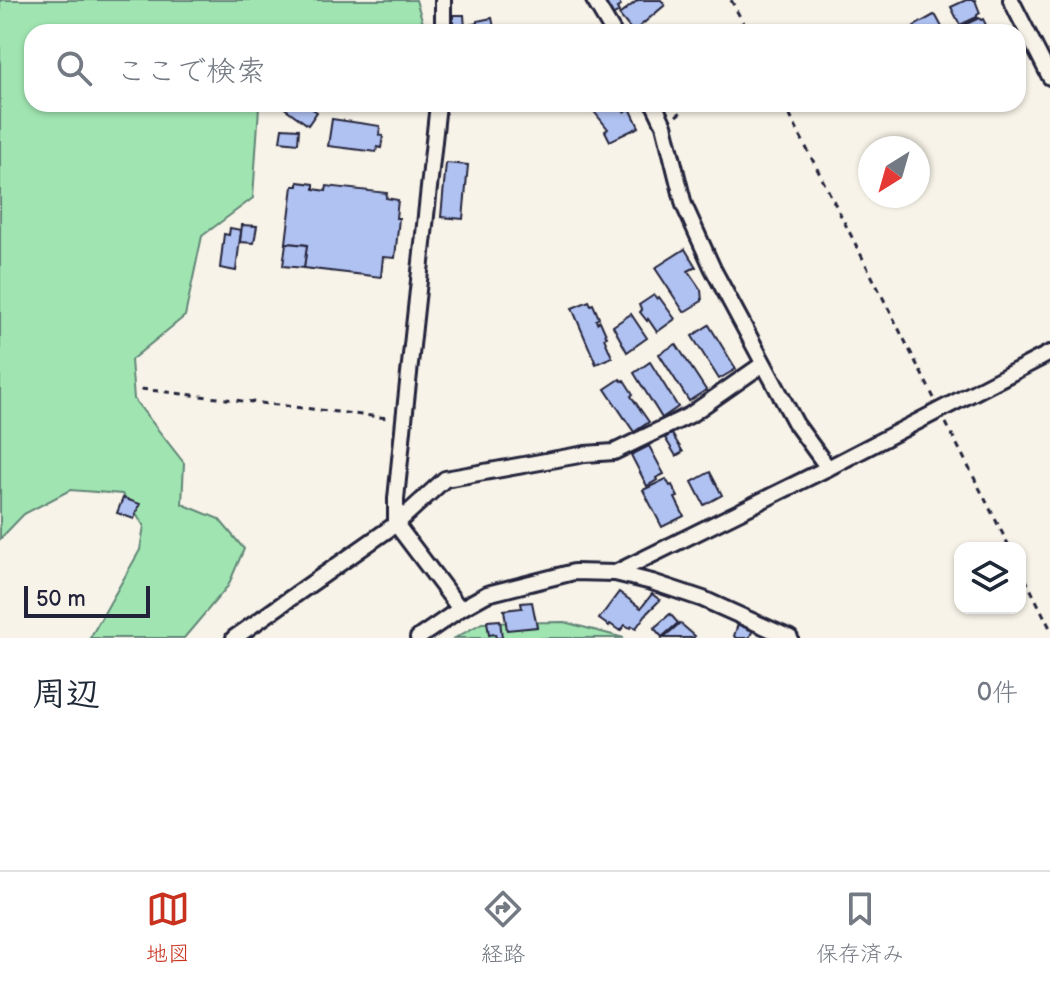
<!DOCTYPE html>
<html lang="ja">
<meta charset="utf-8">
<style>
:root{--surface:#fff;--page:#f2f2f3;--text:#1f2937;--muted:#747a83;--line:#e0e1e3;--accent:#c8321e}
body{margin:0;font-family:"Balsamiq Sans","Klee One",sans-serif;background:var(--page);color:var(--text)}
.controls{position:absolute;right:24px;bottom:24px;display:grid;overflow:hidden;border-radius:16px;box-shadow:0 2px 6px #0004}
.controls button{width:72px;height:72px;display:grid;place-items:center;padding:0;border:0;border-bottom:2px solid var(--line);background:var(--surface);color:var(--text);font:40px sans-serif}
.compass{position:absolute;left:858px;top:136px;width:72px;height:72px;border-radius:50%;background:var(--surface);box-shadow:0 2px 6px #0004;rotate:217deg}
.scale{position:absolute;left:24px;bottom:20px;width:126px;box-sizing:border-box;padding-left:8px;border:4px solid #22223b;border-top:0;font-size:22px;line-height:28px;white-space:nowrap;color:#22223b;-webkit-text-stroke:6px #f7f3e8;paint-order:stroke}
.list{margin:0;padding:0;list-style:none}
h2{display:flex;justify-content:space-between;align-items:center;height:104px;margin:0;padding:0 32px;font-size:34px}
h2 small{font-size:26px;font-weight:400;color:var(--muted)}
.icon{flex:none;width:44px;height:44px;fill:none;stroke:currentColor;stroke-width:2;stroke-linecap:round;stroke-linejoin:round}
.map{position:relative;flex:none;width:1050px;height:638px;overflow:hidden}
.search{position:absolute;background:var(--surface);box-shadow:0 2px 6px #0004;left:24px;right:24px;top:24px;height:88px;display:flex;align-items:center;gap:20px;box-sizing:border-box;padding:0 28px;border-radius:24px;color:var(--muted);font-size:30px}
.sheet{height:232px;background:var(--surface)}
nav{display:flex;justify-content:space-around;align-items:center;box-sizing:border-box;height:112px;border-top:2px solid var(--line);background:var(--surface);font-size:22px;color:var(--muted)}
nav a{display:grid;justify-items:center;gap:4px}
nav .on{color:var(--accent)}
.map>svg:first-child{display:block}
</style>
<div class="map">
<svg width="1050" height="638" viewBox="0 0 1050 638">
<rect width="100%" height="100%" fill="#f7f3e8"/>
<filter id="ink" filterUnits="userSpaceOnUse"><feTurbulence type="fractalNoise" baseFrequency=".0125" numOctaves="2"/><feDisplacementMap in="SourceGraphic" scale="16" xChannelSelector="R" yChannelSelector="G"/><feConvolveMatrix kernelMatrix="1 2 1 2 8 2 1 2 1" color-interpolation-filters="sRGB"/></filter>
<g filter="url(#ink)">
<g fill="#a0e5b1" stroke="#618476" stroke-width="2">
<path d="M0,0H416L424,26L423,32H32V104H262L259,107L253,198L202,236L185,316L131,360L134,399L184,463L182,504L219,519L244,549L228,586L184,638H90L140,550L144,526L122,494L70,490L24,514L0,539Z"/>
<path d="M564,622L624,638H455L482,623Z"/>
</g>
<g fill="#b0c2f1" stroke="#22223b" stroke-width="2">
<path d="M603,0H618L621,6L617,8L619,12L612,16Z"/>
<path d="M638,0H661L665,5L633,32L619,15Z"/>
<path d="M966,0H975L980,13L977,15V17L960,25L951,7Z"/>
<path d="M453,15H464L465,28L469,27V25L477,23V21L492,18L495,32H453Z"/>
<path d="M934,15L936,16L943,29L941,30L942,32H918L914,26Z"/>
<path d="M979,18L981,20L983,19L989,31L988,32H963L960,27Z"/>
<path d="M279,104H305L317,112L308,125Z"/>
<path d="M588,104H617L624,112L630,108L639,127L610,141L605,131L608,129Z"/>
<path d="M332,119L380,126L379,135L383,136L381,148L377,147L376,152L328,146Z"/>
<path d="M282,128L299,129L298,143L280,141Z"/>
<path d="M446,163L468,165L463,219L441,217Z"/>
<path d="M298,182L314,184V189L326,191L327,186L387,193L386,198L398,200L396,218H399L395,258L383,257L381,277L304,268L307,245L286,243L293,186H298Z"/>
<path d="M242,225L257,226L254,243L240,242Z"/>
<path d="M230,228L241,230L236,271L220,268L224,234L229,235Z"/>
<path d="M286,243L307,245L304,268L283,266Z"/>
<path d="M685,249L696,267L688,271L701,290L702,301L684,312L655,268Z"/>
<path d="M654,295L657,299L659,297L675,319L657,332L648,319L647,321L640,312L642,310L639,305Z"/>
<path d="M589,301L591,305L593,304L599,318L596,320L597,323L600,321L607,337L604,338L612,357L596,364L572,308Z"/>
<path d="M631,314L647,338L627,352L613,326Z"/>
<path d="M709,325L736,369L719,379L692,336Z"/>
<path d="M676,344L706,390L689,401L659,354Z"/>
<path d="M650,362L678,407L662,418L634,373Z"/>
<path d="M620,379L622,381L624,380L633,394L631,396L649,422L634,432L605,389Z"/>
<path d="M672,434L683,452L676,456L665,438Z"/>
<path d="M649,446L664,474L656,478L657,480L647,486L631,455Z"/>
<path d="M710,472L722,495L704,505L692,482Z"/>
<path d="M666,479L670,486L672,485L678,497L675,498L684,516L662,527L643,490Z"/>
<path d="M123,498L140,504L134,519L117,513Z"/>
<path d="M619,592L641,608L652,594L660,600L647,613L636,628L632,626L630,628L625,625L620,631L610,624L609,626L599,619Z"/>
<path d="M532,602L537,627L507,630L504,610L522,608L521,603Z"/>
<path d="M670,614L678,623L662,637L654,628Z"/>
<path d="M500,620L502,638H496L495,634L489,635L487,621Z"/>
<path d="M680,623L695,636L693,638H663Z"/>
<path d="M738,624L753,630L749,638H736L734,636Z"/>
</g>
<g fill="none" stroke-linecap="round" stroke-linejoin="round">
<defs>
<g id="minor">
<path d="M594,0L613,32"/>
<path d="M1011,0L1050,77"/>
<path d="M443,32V0"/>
<path d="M438,104L404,420L396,499V524L460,609"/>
<path d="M654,104L664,125L684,205L713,269L796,424L828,468"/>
<path d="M615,573L828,468L1050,353"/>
<path d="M234,638L396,524L445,479L585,454L614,452L690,415L763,364"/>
<path d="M418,638L460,609L487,594L574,572L615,573L652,582L703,599L790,638"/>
</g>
</defs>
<use href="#minor" stroke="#22223b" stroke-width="20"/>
<g stroke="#22223b" stroke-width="3" stroke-dasharray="6 6" stroke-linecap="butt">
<path d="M731,0L748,32"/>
<path d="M784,104L934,398"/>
<path d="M676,116L692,104"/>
<path d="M141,389L388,418"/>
<path d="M946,423L1010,548"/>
<path d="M1020,568L1050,628"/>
</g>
<use href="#minor" stroke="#f7f3e8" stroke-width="14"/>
</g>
</g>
</svg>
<div class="controls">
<button><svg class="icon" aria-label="layers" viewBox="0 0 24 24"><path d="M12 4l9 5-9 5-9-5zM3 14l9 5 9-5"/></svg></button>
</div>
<svg class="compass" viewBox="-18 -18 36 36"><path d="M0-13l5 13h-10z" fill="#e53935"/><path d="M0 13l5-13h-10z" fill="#747a83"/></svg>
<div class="scale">50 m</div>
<div class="search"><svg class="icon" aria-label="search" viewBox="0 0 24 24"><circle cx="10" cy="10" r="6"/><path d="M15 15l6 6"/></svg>ここで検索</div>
</div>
<section class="sheet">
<h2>周辺<small>0件</small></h2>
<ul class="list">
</ul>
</section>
<nav>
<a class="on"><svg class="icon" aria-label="map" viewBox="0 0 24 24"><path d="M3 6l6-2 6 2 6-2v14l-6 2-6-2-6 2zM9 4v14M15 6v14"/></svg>地図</a>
<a><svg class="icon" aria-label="directions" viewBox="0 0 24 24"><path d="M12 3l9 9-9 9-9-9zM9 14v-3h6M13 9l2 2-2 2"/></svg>経路</a>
<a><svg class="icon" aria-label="saved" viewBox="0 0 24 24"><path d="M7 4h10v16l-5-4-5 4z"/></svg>保存済み</a>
</nav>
